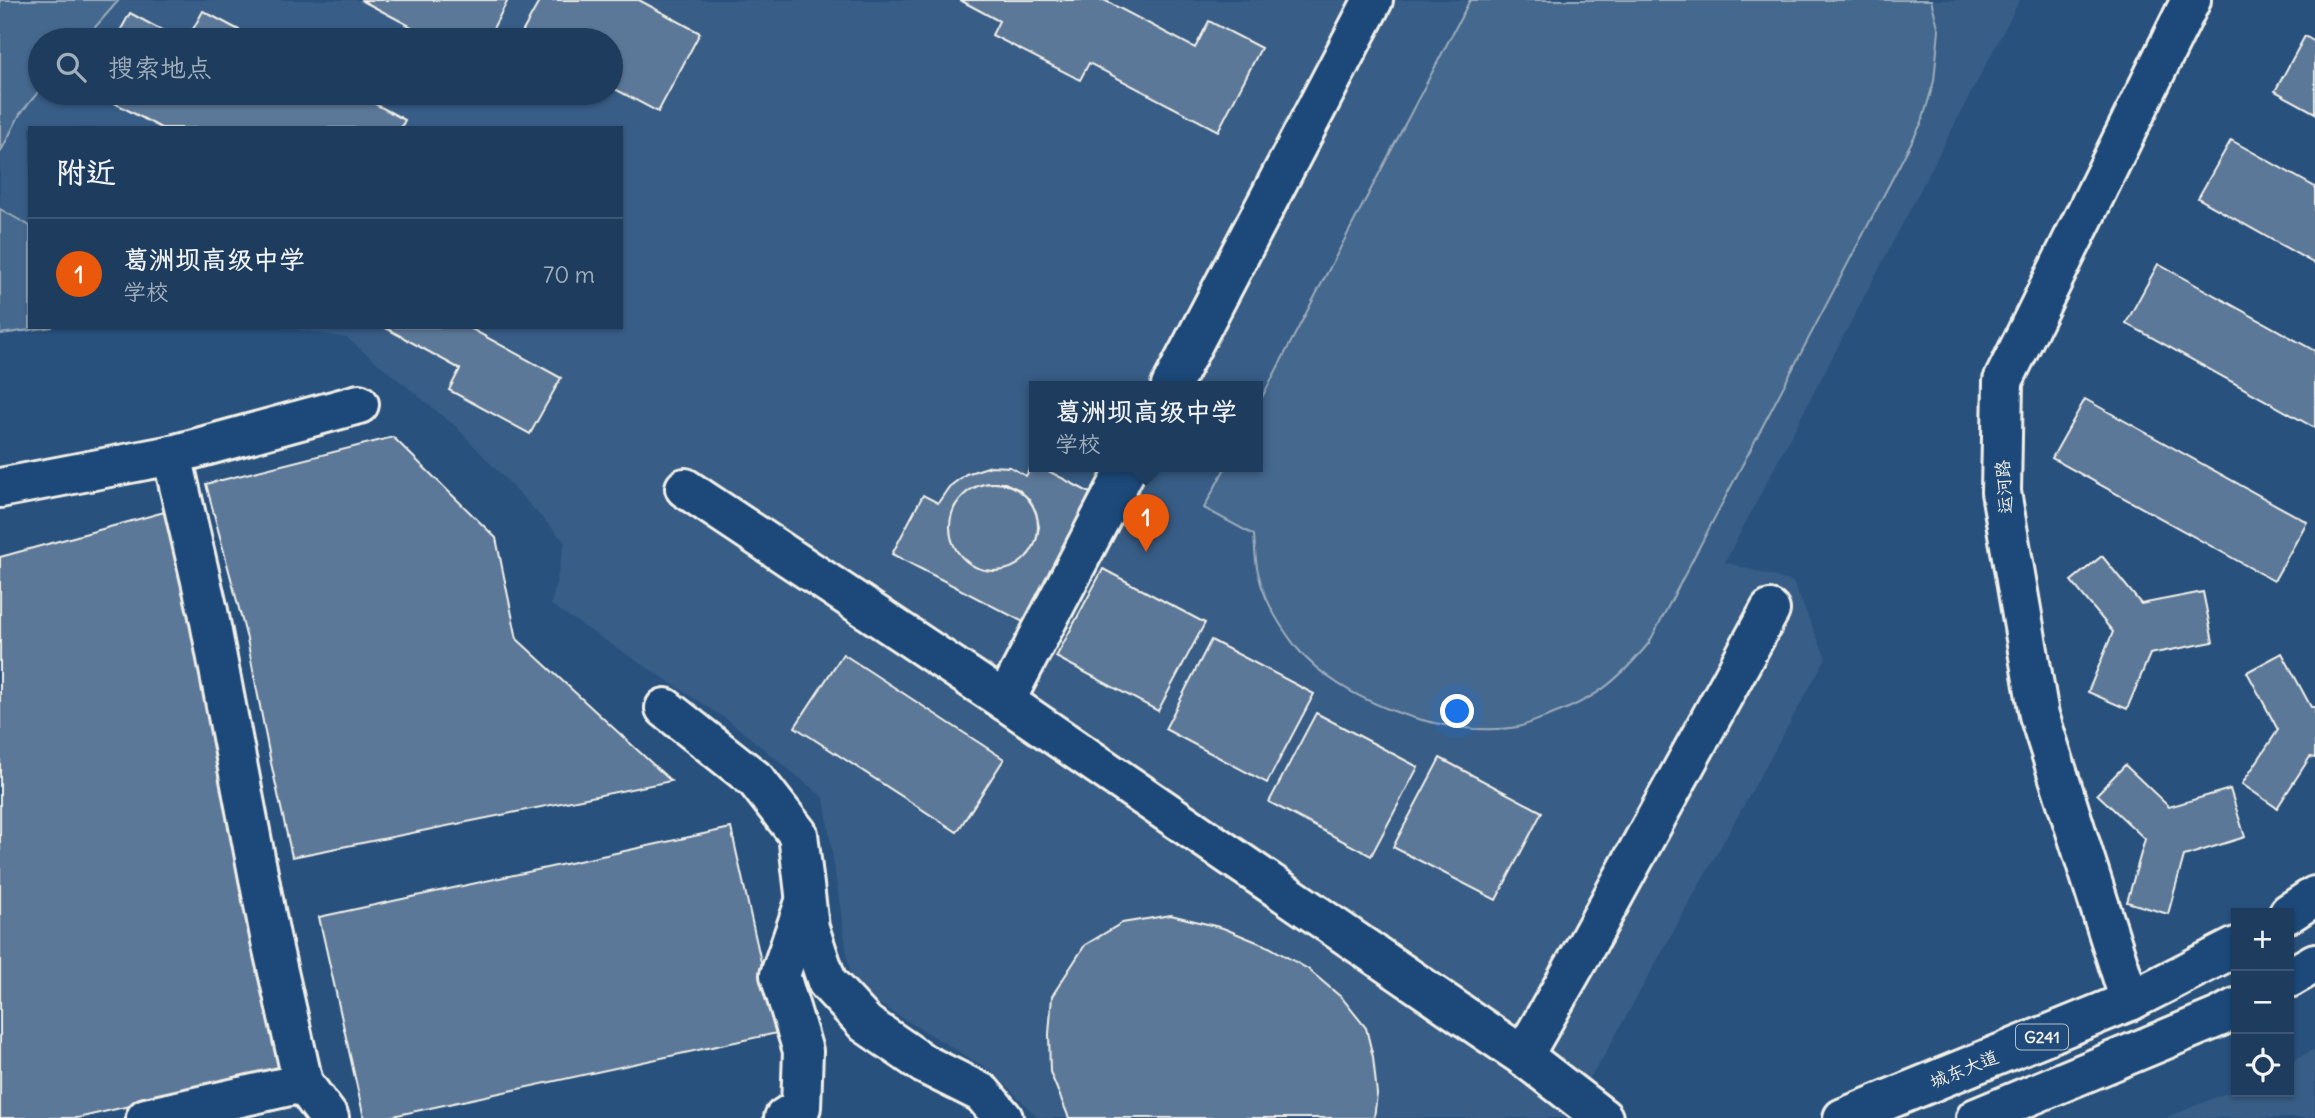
<!DOCTYPE html>
<html lang="zh">
<meta charset="utf-8">
<style>
:root{--surface:#1e3d5e;--page:#264464;--text:#f1f3f6;--muted:#a1aebc;--line:#3c5673;--accent:#ea580c}
body{margin:0;font-family:Delius,"LXGW WenKai TC",sans-serif;background:var(--page);color:var(--text)}
.controls{position:absolute;right:21px;bottom:21px;display:grid;overflow:hidden;border-radius:0px;box-shadow:0 2px 5px #0004}
.controls button{width:63px;height:63px;display:grid;place-items:center;padding:0;border:0;border-bottom:2px solid var(--line);background:var(--surface);color:var(--text);font:35px sans-serif}
.you{position:absolute;left:1458px;top:712px;width:24px;height:24px;margin:-18px;border:5px solid #fff;border-radius:50%;background:#1a73e8;box-shadow:0 0 0 10px #1a73e833}
.badge{display:grid;place-items:center;width:46px;height:46px;border-radius:50%;background:var(--accent);color:#fff;font-size:23px;font-weight:700}
.pin{position:absolute;translate:-50% -58px;filter:drop-shadow(0 2px 4px #0008)}
.pin::after{content:'';position:absolute;top:37px;width:24px;height:21px;background:inherit;clip-path:polygon(0 0,100% 0,50% 100%)}
.popup{position:absolute;left:1029px;top:381px;width:234px;height:91px;box-sizing:border-box;display:grid;place-content:center;border-radius:0px;background:var(--surface);filter:drop-shadow(0 2px 5px #0005);font-size:23px;white-space:nowrap;color:var(--muted)}
.popup b{font-size:26px;color:var(--text)}
.popup::after{content:'';position:absolute;left:50%;top:100%;margin-left:-14px;border:14px solid transparent;border-top-color:var(--surface)}
.list{margin:0;padding:0;list-style:none}
h2{display:flex;justify-content:space-between;align-items:center;height:91px;margin:0;padding:0 28px;font-size:30px}
h2 small{font-size:23px;font-weight:400;color:var(--muted)}
.list li{display:grid;grid-template-columns:46px 1fr auto;gap:21px;align-items:center;box-sizing:border-box;height:112px;padding:0 28px;border-top:2px solid var(--line)}
.list b{display:block;font-size:26px;white-space:nowrap}
.list p{margin:0;font-size:23px;white-space:nowrap;color:var(--muted)}
.list em{font-size:23px;font-style:normal;color:var(--muted)}
.icon{flex:none;width:38px;height:38px;fill:none;stroke:currentColor;stroke-width:2;stroke-linecap:round;stroke-linejoin:round}
.map{position:relative;flex:none;width:2315px;height:1118px;overflow:hidden}
.search{position:absolute;background:var(--surface);box-shadow:0 2px 5px #0004;left:28px;top:28px;width:595px;height:77px;display:flex;align-items:center;gap:18px;box-sizing:border-box;padding:0 24px;border-radius:38px;color:var(--muted);font-size:26px}
.panel{position:absolute;background:var(--surface);box-shadow:0 2px 5px #0004;left:28px;top:126px;width:595px;height:203px;border-radius:0px}
.map>svg:first-child{display:block}
</style>
<div class="map">
<svg width="2315" height="1118" viewBox="0 0 2315 1118">
<rect width="100%" height="100%" fill="#28517e"/>
<filter id="ink" filterUnits="userSpaceOnUse"><feTurbulence type="fractalNoise" baseFrequency=".0143" numOctaves="2"/><feDisplacementMap in="SourceGraphic" scale="14" xChannelSelector="R" yChannelSelector="G"/><feConvolveMatrix kernelMatrix="1 2 1 2 8 2 1 2 1" color-interpolation-filters="sRGB"/></filter>
<g filter="url(#ink)">
<g fill="#375d86" fill-rule="evenodd">
<path d="M119,0H2020L1725,562L1793,582L1826,658L1604,1056L1564,1118H1038L993,1072L852,988L824,798L729,721L551,605L565,542L455,426L347,338L281,327H621V128H30V226L0,209V153L20,114L40,90V93H611V40H84ZM1034,386H1258V466H1034Z"/>
<path d="M2315,1049V1118H2165L2236,1089V1092H2289V1062Z"/>
</g>
<g fill="#45688e" stroke="#9cacbb" stroke-width="2">
<path d="M0,0H119L84,40H40V90L20,114L0,153Z"/>
<path d="M1470,0H1931L1939,30L1934,81L1922,122L1649,643C1615,684 1594,700 1543,718C1535,721 1526,725 1518,727C1448,739 1341,703 1296,647C1280,626 1263,598 1258,572C1255,560 1255,547 1254,535L1204,508L1226,466H1258V405Z"/>
<path d="M0,209L30,226V327H53L0,334Z"/>
</g>
<g fill="#5b7899" stroke="#f4f1e8" stroke-width="2" fill-rule="evenodd">
<path d="M361,0H508L487,40H436Z"/>
<path d="M540,0H639L700,33L658,112L611,87V40H523L519,38Z"/>
<path d="M960,0H1104L1195,48L1209,21L1261,48L1218,131L1089,63L1080,80L992,35L999,21Z"/>
<path d="M203,11L258,40H187Z"/>
<path d="M130,13L180,40H115Z"/>
<path d="M2305,36L2315,42V113L2275,91Z"/>
<path d="M96,93H355L405,120L401,128H161Z"/>
<path d="M2231,140L2315,187V264L2198,198Z"/>
<path d="M2158,264L2315,351V428L2126,323Z"/>
<path d="M384,327H468L561,378L530,434L449,390L460,369Z"/>
<path d="M2085,399L2307,522L2274,581L2052,458Z"/>
<path d="M393,437L496,538L517,639L671,781L292,857L271,763L247,639L206,484Z"/>
<path d="M1033,463L1034,466H1039L1096,496L1029,625L892,554L923,495L938,503L949,487L966,474L991,466L1010,467L1026,476ZM989,483H1005L1018,489L1029,499L1036,512L1039,527L1036,541L1029,554L1018,564L1004,570H990L976,567L964,559L956,547L951,534V520L955,506L964,495L975,487Z"/>
<circle cx="994" cy="527" r="44"/>
<path d="M168,511L286,1069L78,1118H0V557Z"/>
<path d="M2102,556L2141,604L2203,592L2213,642L2150,654L2127,709L2088,692L2113,632L2071,581Z"/>
<path d="M1103,569L1205,623L1158,711L1056,657Z"/>
<path d="M1211,640L1314,694L1267,783L1165,729Z"/>
<path d="M2282,653L2311,707H2315V758L2310,757L2277,808L2242,784L2278,730L2247,672Z"/>
<path d="M843,654L1004,759L957,832L795,727Z"/>
<path d="M1316,713L1418,767L1371,856L1269,802Z"/>
<path d="M1440,758L1542,812L1496,900L1393,847Z"/>
<path d="M2125,765L2169,807L2230,789L2245,837L2184,856L2168,914L2127,902L2145,839L2097,794Z"/>
<path d="M731,828L777,1033L384,1118H364L319,917Z"/>
<path d="M1171,915L1223,928L1269,947L1308,969L1342,998L1366,1028L1373,1057L1377,1094L1374,1118H1069L1050,1072L1049,1034L1052,996L1085,945L1122,923Z"/>
</g>
<g fill="none" stroke-linecap="round" stroke-linejoin="round">
<defs>
<g id="minor">
<path d="M1171,386L1373,0"/>
<path d="M172,455L208,611L270,936L303,1083L329,1118"/>
<path d="M0,488L172,455L359,404"/>
<path d="M685,488L1005,701L1480,1027L1523,1056L1603,1118"/>
<path d="M1005,701L1128,466"/>
<path d="M665,708L756,780L798,834L809,928L827,982L866,1024L924,1064L982,1093L1003,1118"/>
<path d="M2130,1001L2039,715L2001,492L2003,381L2191,0"/>
<path d="M1523,1056L1582,953L1770,610"/>
<path d="M146,1118L303,1083"/>
<path d="M784,1118L801,1107L803,1051L780,975L805,902"/>
</g>
<g id="highway">
<path d="M2289,913L2315,896"/>
<path d="M2289,978L2315,963"/>
<path d="M1843,1118L2130,1001L2236,947"/>
<path d="M1976,1118L2219,1017L2236,1008"/>
</g>
</defs>
<use href="#minor" stroke="#f4f1e8" stroke-width="44"/>
<use href="#highway" stroke="#f4f1e8" stroke-width="44"/>
<use href="#minor" stroke="#1f4a7a" stroke-width="38"/>
<use href="#highway" stroke="#1f4a7a" stroke-width="38"/>
</g>
</g>
<g text-anchor="middle" dominant-baseline="central" stroke-width="5" stroke-linejoin="round" paint-order="stroke">
<rect fill="#1f4a7a" stroke="#b4bfc7" stroke-width="2" x="2016" y="1024.5" width="52" height="25" rx="5"/>
<g font-size="16" font-weight="bold" fill="#f4f1e8">
<text x="2042" y="1037">G241</text>
</g>
<g font-size="18" fill="#f4f1e8" stroke="#1f4a7a">
<text transform="translate(2004 487) rotate(-94)">运河路</text>
<text transform="translate(1964 1069) rotate(-22)">城东大道</text>
</g>
</g>
</svg>
<div class="controls">
<button>+</button>
<button>−</button>
<button><svg class="icon" aria-label="locate" viewBox="0 0 24 24"><circle cx="12" cy="12" r="6"/><path d="M12 2v4M12 18v4M2 12h4M18 12h4"/></svg></button>
</div>
<div class="you"></div>
<div class="pin badge" style="left:1146px;top:552px">1</div>
<div class="popup"><b>葛洲坝高级中学</b>学校</div>
<div class="search"><svg class="icon" aria-label="search" viewBox="0 0 24 24"><circle cx="10" cy="10" r="6"/><path d="M15 15l6 6"/></svg>搜索地点</div>
<section class="panel">
<h2>附近<small></small></h2>
<ul class="list">
<li><span class="badge">1</span><div><b>葛洲坝高级中学</b><p>学校</p></div><em>70 m</em></li>
</ul>
</section>
</div>
